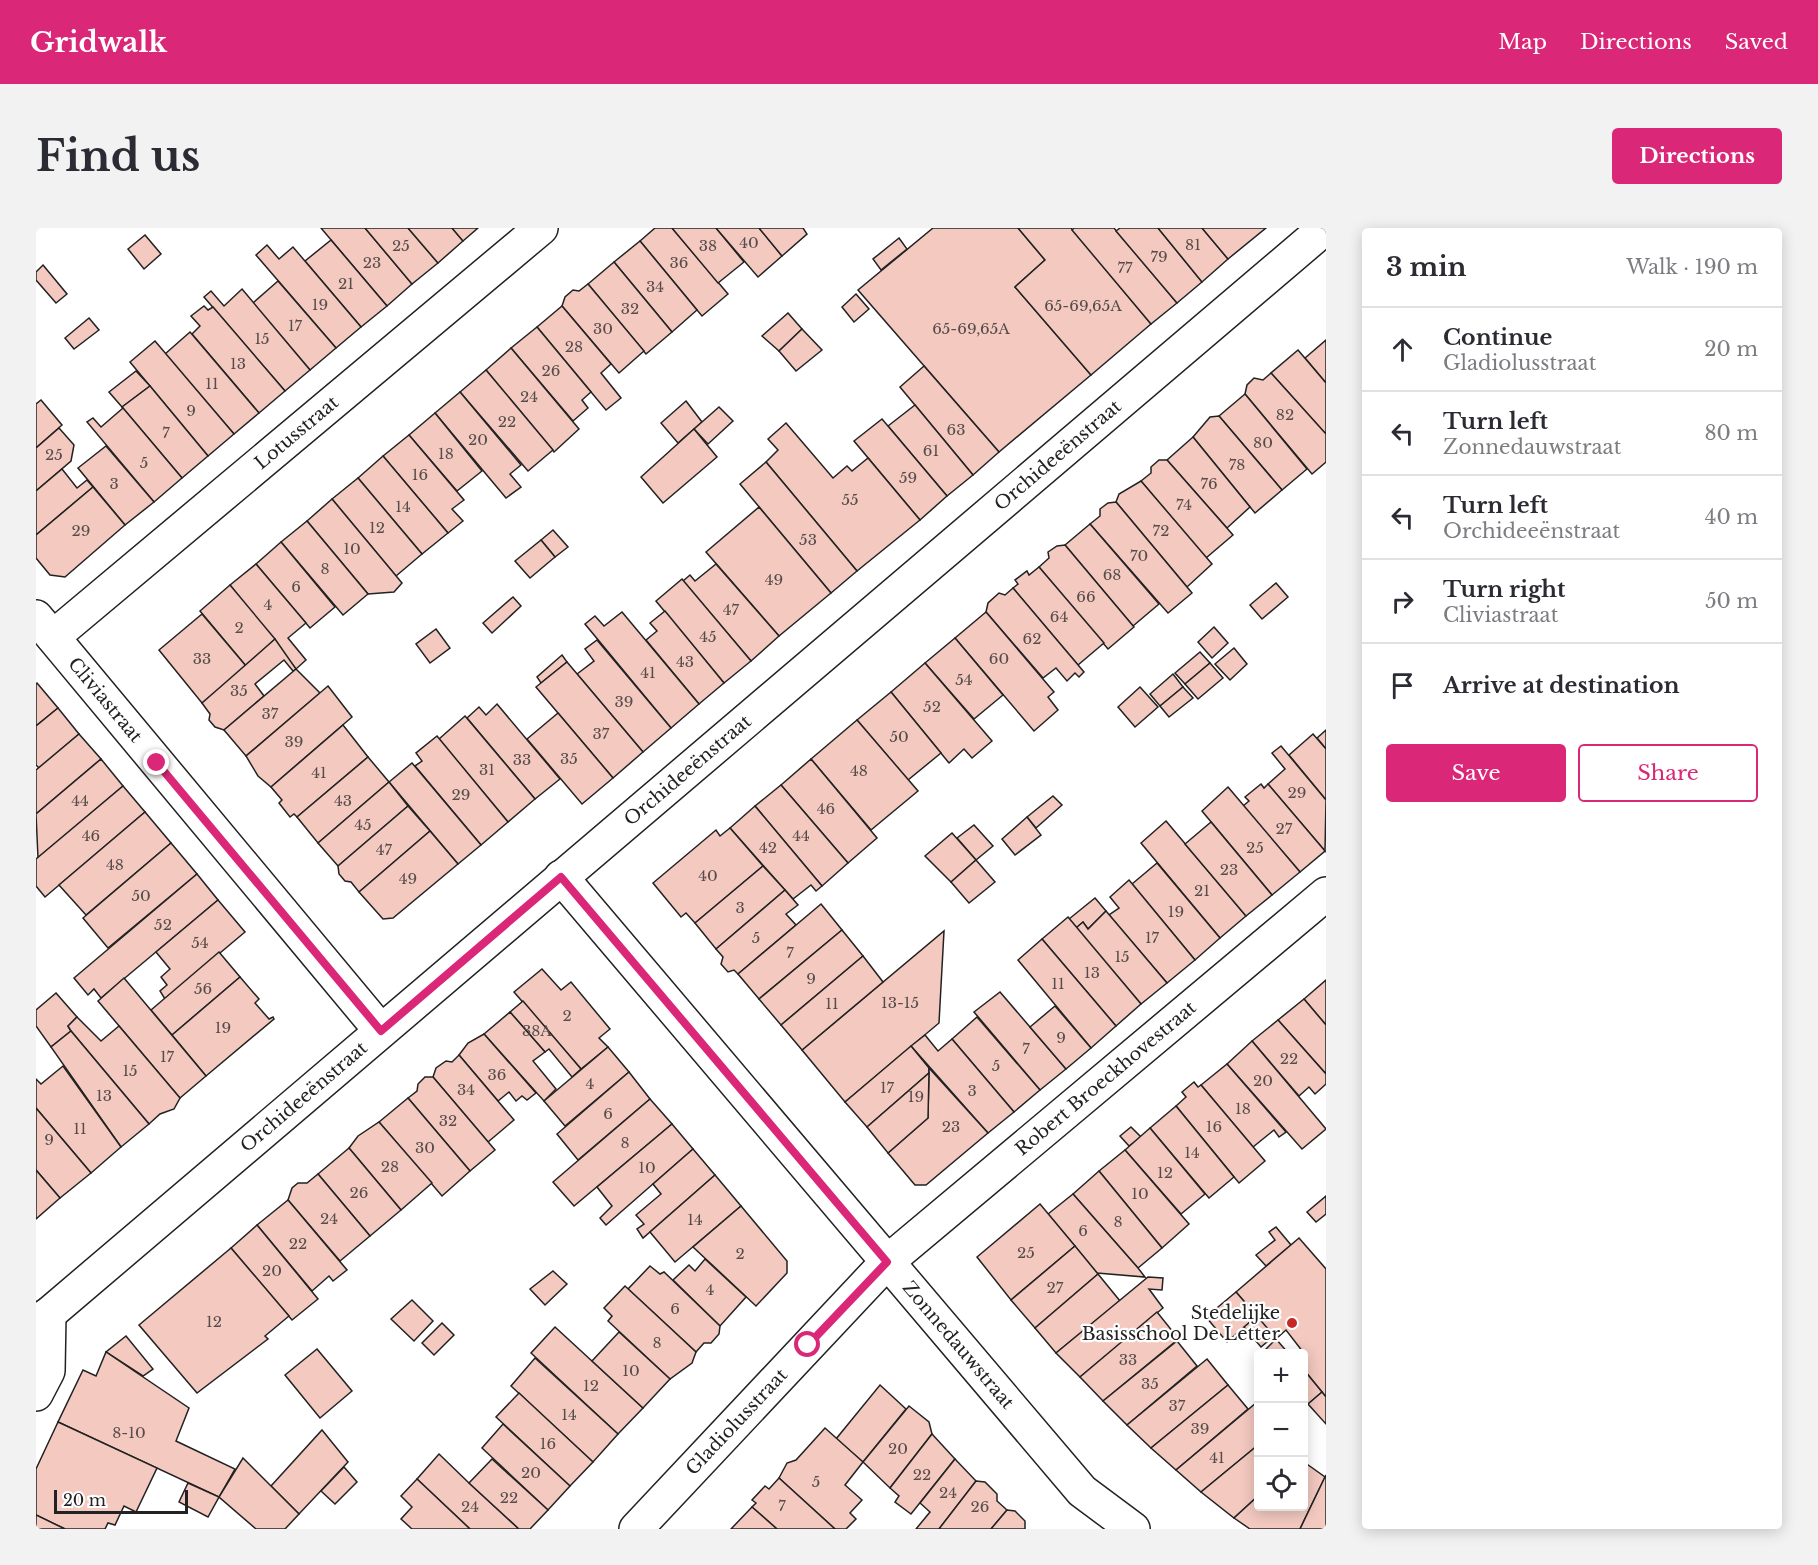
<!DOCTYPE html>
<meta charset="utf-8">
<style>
:root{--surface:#fff;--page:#f2f2f3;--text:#2b2b33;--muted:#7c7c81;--line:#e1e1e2;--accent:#db2777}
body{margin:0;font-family:"Libre Baskerville",serif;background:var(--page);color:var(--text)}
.controls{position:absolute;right:18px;bottom:18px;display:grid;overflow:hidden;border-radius:6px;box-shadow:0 3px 15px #0003}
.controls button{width:54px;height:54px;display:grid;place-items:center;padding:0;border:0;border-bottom:2px solid var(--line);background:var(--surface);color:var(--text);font:30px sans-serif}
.scale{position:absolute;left:18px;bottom:15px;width:134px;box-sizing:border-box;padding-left:6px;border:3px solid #222;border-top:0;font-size:16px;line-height:21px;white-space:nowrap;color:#222;-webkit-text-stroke:4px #fff;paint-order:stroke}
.stop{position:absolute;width:18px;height:18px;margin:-14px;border:4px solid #db2777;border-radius:50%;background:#fff}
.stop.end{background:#db2777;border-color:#fff;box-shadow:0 2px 6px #0008}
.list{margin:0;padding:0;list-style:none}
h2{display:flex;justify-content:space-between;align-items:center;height:78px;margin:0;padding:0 24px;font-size:26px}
h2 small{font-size:20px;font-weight:400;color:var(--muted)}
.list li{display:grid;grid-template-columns:39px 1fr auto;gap:18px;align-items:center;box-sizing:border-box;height:84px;padding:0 24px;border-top:2px solid var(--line)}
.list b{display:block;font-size:22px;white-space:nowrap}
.list p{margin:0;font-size:20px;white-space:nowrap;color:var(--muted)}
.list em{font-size:20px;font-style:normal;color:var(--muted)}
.actions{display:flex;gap:12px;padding:18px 24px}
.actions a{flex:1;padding:14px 0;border:2px solid var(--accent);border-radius:6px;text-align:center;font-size:21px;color:var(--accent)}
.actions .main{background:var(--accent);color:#fff}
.icon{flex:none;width:33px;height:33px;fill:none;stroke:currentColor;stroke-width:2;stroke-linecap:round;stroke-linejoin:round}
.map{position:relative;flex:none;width:1290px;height:1301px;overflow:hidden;border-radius:6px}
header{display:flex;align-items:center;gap:36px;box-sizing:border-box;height:84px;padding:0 30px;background:var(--accent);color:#fff}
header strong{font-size:28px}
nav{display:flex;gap:33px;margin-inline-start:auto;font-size:21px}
.intro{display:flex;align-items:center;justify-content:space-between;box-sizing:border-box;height:144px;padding:0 36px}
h1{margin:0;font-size:42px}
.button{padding:15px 27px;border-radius:6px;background:var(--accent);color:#fff;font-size:21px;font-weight:700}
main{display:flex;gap:36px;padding:0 36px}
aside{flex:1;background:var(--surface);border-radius:6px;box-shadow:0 3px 15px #0003}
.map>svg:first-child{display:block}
</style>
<header>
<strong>Gridwalk</strong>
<nav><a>Map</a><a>Directions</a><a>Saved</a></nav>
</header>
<div class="intro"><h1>Find us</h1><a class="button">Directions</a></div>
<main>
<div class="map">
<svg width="1290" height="1301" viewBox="0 0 1290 1301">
<rect width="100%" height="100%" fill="#fff"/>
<g fill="#f3c9c0" stroke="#222" stroke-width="1.5">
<path d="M285,0H329L376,56L351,78Z"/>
<path d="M329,0H372L402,35L376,56Z"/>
<path d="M372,0H416L427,13L402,35Z"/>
<path d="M416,0H442L427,13Z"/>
<path d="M619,0H636L692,66L666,88L604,13Z"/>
<path d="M636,0H680L708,34L682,55Z"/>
<path d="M680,0H723L746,28L722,49Z"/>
<path d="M723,0H767L771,6L746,28Z"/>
<path d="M897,0H982L1009,32L979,59L1055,147L963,224L822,62Z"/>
<path d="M982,0H1035L1115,96L1055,147L979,59L1009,32Z"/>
<path d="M1038,0H1078L1141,75L1115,96L1036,2Z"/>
<path d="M1084,0H1122L1166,54L1141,75L1080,3Z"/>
<path d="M1122,0H1166L1192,31L1166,54Z"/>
<path d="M1166,0H1230L1192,31Z"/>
<path d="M109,7L125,26L108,41L92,21Z"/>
<path d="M863,10L871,21L845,42L837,31Z"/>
<path d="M295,12L351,78L325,99L269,33Z"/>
<path d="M604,13L661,82L636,104L578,34Z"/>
<path d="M231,17L243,31L257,19L325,99L300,120L220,27Z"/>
<path d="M578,34L636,104L610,126L552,56Z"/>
<path d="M7,37L31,66L20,75L0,52V44Z"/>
<path d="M242,53L300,120L274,142L217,75Z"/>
<path d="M552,56L608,123L583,145L526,78L529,69L537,62L543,63Z"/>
<path d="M206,61L274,142L249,163L168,69L175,63L188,78Z"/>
<path d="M820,66L833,81L818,94L806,79Z"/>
<path d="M168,78L172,82L177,79L249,163L223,185L156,106L164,98L155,88Z"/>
<path d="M526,78L575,136L565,145L585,170L570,182L501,99Z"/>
<path d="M752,85L766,101L743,123L726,108Z"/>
<path d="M53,90L63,102L38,121L29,110Z"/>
<path d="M501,99L555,164L546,172L552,180L537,193L475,120Z"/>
<path d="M766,101L786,122L760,143L743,123Z"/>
<path d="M154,104L223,185L198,206L129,126Z"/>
<path d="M1290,112V155L1269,130Z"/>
<path d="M119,113L198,206L172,228L94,134Z"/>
<path d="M475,120L543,201L518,224L450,142Z"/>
<path d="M1262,122L1290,155V206L1235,145Z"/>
<path d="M888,138L963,224L937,247L864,159Z"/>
<path d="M450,142L517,222L492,243L424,164Z"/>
<path d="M100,143L114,158L86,179L73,164Z"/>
<path d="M1235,145L1290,206V234L1276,246L1209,166L1211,157L1218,150L1227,152Z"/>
<path d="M114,158L172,228L146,250L86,179Z"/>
<path d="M424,164L485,237L474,246L485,259L470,270L399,185Z"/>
<path d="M1209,166L1271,241L1246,262L1183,188Z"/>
<path d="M5,172L26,197L0,220V176Z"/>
<path d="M650,173L666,194L642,215L625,195Z"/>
<path d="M879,177L937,247L911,268L852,198Z"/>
<path d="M683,179L697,193L672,216L658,201Z"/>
<path d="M87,180L146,250L118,274L51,194L57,190L65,199Z"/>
<path d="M399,185L446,243L421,263L373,207Z"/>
<path d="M1183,188L1246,262L1219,285L1157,209L1174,189Z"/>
<path d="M846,191L911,268L884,292L818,213Z"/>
<path d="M750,195L797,250L811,238L816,243L832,230L884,292L821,343L730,234L742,222L732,211Z"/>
<path d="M23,200L38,217L35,233L0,263V220Z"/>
<path d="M658,201L681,229L627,275L605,249Z"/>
<path d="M373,207L428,272L416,281L427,293L412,305L347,228Z"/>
<path d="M1157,209L1214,279L1191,300L1131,232Z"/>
<path d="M70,218L118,274L89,297L42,240Z"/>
<path d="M347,228L412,305L386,326L322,250Z"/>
<path d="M1123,232H1131L1197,307L1170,330L1105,253L1115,245V239Z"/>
<path d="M730,234L821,343L795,365L704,256Z"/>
<path d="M26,241L41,260L51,252L57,259L0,307V263Z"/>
<path d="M322,250L386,326L360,348L296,271Z"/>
<path d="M1105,253L1176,336L1151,359L1080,274L1083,266Z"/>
<path d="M57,259L89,297L29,349L14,347L0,330V307Z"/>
<path d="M296,271L366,355L358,364L332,366L271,293Z"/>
<path d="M1080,274L1156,365L1132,385L1054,296L1064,288V281L1072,275Z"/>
<path d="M723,279L795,365L743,408L670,324Z"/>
<path d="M271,293L332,366L307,387L245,314Z"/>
<path d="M1054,296L1123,376L1097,398L1029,317Z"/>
<path d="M517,302L532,319L519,329L505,312Z"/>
<path d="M505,312L519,329L494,350L479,333Z"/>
<path d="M245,314L299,379L274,400L220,336Z"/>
<path d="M1029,317L1098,399L1072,421L1003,339L1013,330L1012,324L1021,318Z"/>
<path d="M220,336L270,395L252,410L270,432L260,441L194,357Z"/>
<path d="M680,336L743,408L715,433L647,353L654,347L659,353Z"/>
<path d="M1003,339L1068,415L1042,437L977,360L982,356L979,352L991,343L993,347Z"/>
<path d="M646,351L715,433L688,455L620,373Z"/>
<path d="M1240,355L1252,369L1226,391L1214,377Z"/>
<path d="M194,357L239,411L210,438L164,383Z"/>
<path d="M977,360L1048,444L1043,449L1039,445L1031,453L1020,440L1007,450L950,384L952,375L963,365L969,367Z"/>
<path d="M477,369L485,378L456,405L447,395Z"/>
<path d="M629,383L688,455L663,476L610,412L621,403L614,395Z"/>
<path d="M586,384L663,476L635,500L549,396L559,388L568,398Z"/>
<path d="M950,384L1018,464L1012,469L1022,482L998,503L919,410Z"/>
<path d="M166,386L210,438L166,475L123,422Z"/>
<path d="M1178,399L1192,415L1176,430L1162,414Z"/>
<path d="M400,401L414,420L394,435L380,416Z"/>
<path d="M919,410L967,467L938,491L889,435Z"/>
<path d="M239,411L260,441L257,443L248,432L219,456L228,468L188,502L179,499L173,492L174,486L166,475Z"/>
<path d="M561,412L635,500L607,524L541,446L558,433L549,421Z"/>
<path d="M1198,420L1211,436L1194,452L1179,436Z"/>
<path d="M1164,424L1174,435L1149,456L1139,445Z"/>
<path d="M526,427L531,434L505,455L501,449Z"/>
<path d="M531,434L607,524L577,550L500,459Z"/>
<path d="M889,435L956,513L936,530L928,521L913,535L855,464Z"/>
<path d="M1174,435L1187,450L1162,471L1149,456Z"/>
<path d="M260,441L284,465L210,528L188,502Z"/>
<path d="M1137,446L1147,459L1124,478L1114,466Z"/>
<path d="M1,455L22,480L0,498V456Z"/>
<path d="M292,458L316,489L235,559L222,548L210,528Z"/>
<path d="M1104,459L1122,479L1099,499L1082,479Z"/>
<path d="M1147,459L1157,470L1133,489L1124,478Z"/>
<path d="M855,464L905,525L872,552L821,492Z"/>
<path d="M461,476L524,551L499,571L431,490L443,479L450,487Z"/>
<path d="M22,480L43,506L3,540L0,537V498Z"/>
<path d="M522,485L577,550L546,576L491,511Z"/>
<path d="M429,488L499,571L472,594L403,511Z"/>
<path d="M821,492L882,563L835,602L775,531Z"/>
<path d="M307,497L332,529L261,589L258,586L254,589L243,575L246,572L235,559Z"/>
<path d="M1290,502V521L1281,510Z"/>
<path d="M43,506L65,531L0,586V542Z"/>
<path d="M1277,506L1290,521V572L1253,527Z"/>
<path d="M401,508L472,594L445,617L379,538L386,533L380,525Z"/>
<path d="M1245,518L1290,572L1289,623L1232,556L1249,541L1236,525Z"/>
<path d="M332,529L353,554L282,615L261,589Z"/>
<path d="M65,531L87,558L2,630L0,586Z"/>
<path d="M775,531L841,610L812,635L745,557Z"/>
<path d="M376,535L445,617L422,636L353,554Z"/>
<path d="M353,554L372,578L302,638L282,615Z"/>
<path d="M1225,556L1228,560L1232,556L1289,623L1264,644L1207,578L1213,573L1209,569Z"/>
<path d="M745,557L812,635L786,658L719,578Z"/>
<path d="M87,558L109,584L9,669L0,658V631Z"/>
<path d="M1192,559L1264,644L1236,667L1166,583Z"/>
<path d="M1017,568L1026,577L1000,600L991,589Z"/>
<path d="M372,578L394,603L323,664L315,654L309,653L303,646L302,638Z"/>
<path d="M719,578L786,658L780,663L775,657L757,671L694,600Z"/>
<path d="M109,584L135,615L50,687L23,657Z"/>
<path d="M991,589L1005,607L979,627L966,611Z"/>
<path d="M1130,593L1210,688L1184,710L1105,615Z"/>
<path d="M1175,594L1236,667L1210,688L1149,616Z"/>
<path d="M938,597L957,618L940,632L921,610Z"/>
<path d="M694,600L727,638L659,695L650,685L645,689L617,655L680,602L684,608Z"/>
<path d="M394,603L422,636L357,690L347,691L323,664Z"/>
<path d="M916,605L940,632L915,654L889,628Z"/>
<path d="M135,615L161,646L72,720L47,690Z"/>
<path d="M940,632L959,654L933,675L915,654Z"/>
<path d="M1121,635L1184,710L1159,732L1096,656Z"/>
<path d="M727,638L749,662L680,721L659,695Z"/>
<path d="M161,646L182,672L65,770L58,761L52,767L38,750Z"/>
<path d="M1093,652L1159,732L1131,755L1073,687L1083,680L1074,669Z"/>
<path d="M749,662L762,677L750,686L760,697L702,746L698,742L692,744L685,736L687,729L680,721Z"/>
<path d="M1059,670L1070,683L1052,701L1047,694L1040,700L1033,691Z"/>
<path d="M182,672L209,704L129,771L124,763L131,757L125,749L134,741L120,724Z"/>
<path d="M785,676L806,702L723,771L702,746Z"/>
<path d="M1070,683L1131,755L1105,776L1040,700L1047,694L1052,701Z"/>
<path d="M1032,689L1105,776L1080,798L1006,711Z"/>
<path d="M806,702L827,728L745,797L723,771Z"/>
<path d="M908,703L903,795L809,874L766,822Z"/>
<path d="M1006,711L1080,798L1055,820L982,732Z"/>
<path d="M183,724L204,749L136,807L115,782Z"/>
<path d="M827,728L847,754L766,822L745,797Z"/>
<path d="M506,741L525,762L535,754L574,801L563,810L572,819L545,841L478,764Z"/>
<path d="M204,749L223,771L219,775L233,791L237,789L238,791L170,848L136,807Z"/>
<path d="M88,750L170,848L144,870L62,773Z"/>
<path d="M1290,752V797L1268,771Z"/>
<path d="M964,764L1030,841L1004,862L938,784Z"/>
<path d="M20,765L41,789L32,798L35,803L15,819L0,798V782Z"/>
<path d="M1268,771L1290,797V846L1242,792Z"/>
<path d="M487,773L545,841L536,849L513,821L509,824L474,784Z"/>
<path d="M1019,778L1055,820L1030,841L994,799Z"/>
<path d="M474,784L509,824L497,833L520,861L508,873L448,806Z"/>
<path d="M41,789L65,813L83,798L144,870L138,881L124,886L113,896L35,803L32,798Z"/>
<path d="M941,789L1004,862L978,884L916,811Z"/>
<path d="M1242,792L1290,846V856L1279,866L1273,859L1263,868L1216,813Z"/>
<path d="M35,803L113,896L85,919L15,819Z"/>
<path d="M448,806L500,865L491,872L486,868L480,873L473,864L462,873L423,827L432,815Z"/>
<path d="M889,807L902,823L916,811L978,884L952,905L875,818Z"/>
<path d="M1216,813L1290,901L1266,921L1191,836Z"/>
<path d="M875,818L893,840V845L831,899L809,874Z"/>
<path d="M572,819L593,844L529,898L508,873Z"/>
<path d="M423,827L478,892L452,914L397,849L400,840L410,833L416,834Z"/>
<path d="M1191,836L1250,904L1243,909L1238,902L1217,919L1165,857Z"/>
<path d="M27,838L85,919L55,945L0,880V851L5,856Z"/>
<path d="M893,840L952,905L890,957H879L852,925L892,890Z"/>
<path d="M593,844L614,871L542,932L521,906Z"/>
<path d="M893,845L892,890L852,925L831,899Z"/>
<path d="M389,849H397L459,922L434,943L372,870L381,863L382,856Z"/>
<path d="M1158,854L1162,859L1165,857L1229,933L1203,955L1140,878L1150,869L1146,864Z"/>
<path d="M372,870L434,943L406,968L343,894Z"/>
<path d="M614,871L636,896L538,978L517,954Z"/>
<path d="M1140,878L1198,949L1173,970L1114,900Z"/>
<path d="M0,880L55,945L24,970L0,942Z"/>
<path d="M343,894L396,955L365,982L313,920L322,908Z"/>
<path d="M636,896L657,921L570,997L564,990L576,978L561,959Z"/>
<path d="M1095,899L1105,909L1093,918L1084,908Z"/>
<path d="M1114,900L1169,966L1145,986L1089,922Z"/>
<path d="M313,920L365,982L334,1008L282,946Z"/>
<path d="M657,921L679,947L607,1010L601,1001L608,996L600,987L625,966L617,956Z"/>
<path d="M1089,922L1153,996L1126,1020L1063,943Z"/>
<path d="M0,942L24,970L0,991Z"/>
<path d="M1063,943L1126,1020L1102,1040L1037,966Z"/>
<path d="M282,946L334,1008L304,1033L252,972L256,960L262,955H271Z"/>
<path d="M679,947L705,978L639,1034L614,1004Z"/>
<path d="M1037,966L1102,1040L1109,1049L1061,1045L1012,986Z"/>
<path d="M1290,968V986L1280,994L1271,984Z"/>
<path d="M252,972L311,1042L297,1053L293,1048L276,1063L221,997Z"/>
<path d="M1004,976L1039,1018L975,1072L941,1029Z"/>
<path d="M705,978L751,1033V1045L720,1078L657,1019Z"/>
<path d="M221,997L282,1071L256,1092L195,1020Z"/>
<path d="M1240,999L1255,1017L1230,1038L1220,1027L1239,1012L1233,1004Z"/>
<path d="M1263,1010L1290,1041V1169L1268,1142V1126H1265L1267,1124L1250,1102L1240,1111L1200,1064Z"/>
<path d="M1039,1018L1062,1046L999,1100L975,1072Z"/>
<path d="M195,1020L253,1088L229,1108L232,1111L161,1165L103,1097Z"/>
<path d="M669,1031L710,1069L684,1098L637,1052L653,1037L659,1043Z"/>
<path d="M614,1038L624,1046L628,1044L684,1098L683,1106L675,1115H668L660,1124L592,1061Z"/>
<path d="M517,1043L531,1056L509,1077L494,1061Z"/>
<path d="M1062,1046L1084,1073L1020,1125L999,1100Z"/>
<path d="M1112,1049L1127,1050L1126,1062L1113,1061L1127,1080L1044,1149L1020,1125Z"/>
<path d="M589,1058L660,1124L656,1135L634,1151L572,1093L576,1088L568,1080Z"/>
<path d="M1200,1064L1221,1088L1191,1114L1170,1089Z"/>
<path d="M376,1072L397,1093L378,1113L355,1091Z"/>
<path d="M1121,1084L1137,1104L1140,1101L1146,1108L1067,1173L1044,1149Z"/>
<path d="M1221,1088L1238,1108L1225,1119L1208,1099Z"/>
<path d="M406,1095L418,1107L398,1127L386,1115Z"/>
<path d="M519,1099L607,1180L582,1206L495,1125Z"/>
<path d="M583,1104L634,1151L607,1180L556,1133Z"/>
<path d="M90,1108L117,1141L107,1148L70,1124Z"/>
<path d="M1240,1111L1253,1126H1234L1230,1121Z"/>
<path d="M1141,1113L1161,1138L1091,1197L1067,1173Z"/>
<path d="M281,1121L316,1163L284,1190L249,1147Z"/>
<path d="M70,1124L153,1180L140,1213L199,1241L183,1269L22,1194L47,1142L60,1148Z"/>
<path d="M499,1130L582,1206L557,1234L475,1158Z"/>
<path d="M1171,1131L1192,1157L1115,1220L1091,1197Z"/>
<path d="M1268,1142L1286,1164L1272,1176L1268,1171Z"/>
<path d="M844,1157L870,1181L827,1234L800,1211Z"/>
<path d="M1192,1157L1212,1181L1140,1242L1115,1220Z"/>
<path d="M1286,1164L1290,1169V1196L1272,1176Z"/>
<path d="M483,1165L557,1234L534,1258L460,1189Z"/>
<path d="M1220,1175L1222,1179V1217L1165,1264L1140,1242Z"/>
<path d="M873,1178L893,1194L896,1206L854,1260L827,1234Z"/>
<path d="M22,1194L121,1240L100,1284L88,1278L79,1297L72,1295L69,1301H29L0,1287V1241Z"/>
<path d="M467,1196L534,1258L512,1282L446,1220Z"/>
<path d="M789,1200L827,1234L809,1257L826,1272L814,1285L820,1291L810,1301H799L743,1250L751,1235L760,1232Z"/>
<path d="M286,1202L312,1234L263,1286L235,1258Z"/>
<path d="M896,1206L919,1231L875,1286L859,1274L863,1268L854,1260Z"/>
<path d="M1222,1217V1268L1198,1290L1165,1264Z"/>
<path d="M403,1226L433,1255L483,1301H434L381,1251Z"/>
<path d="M207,1230L263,1286L249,1301H220L183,1269Z"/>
<path d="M456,1231L512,1282L494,1301H483L433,1255Z"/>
<path d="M919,1231L940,1253L903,1301H880L894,1284L884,1275Z"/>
<path d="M1268,1234L1289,1249L1264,1301H1214L1198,1290L1222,1268V1278H1268Z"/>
<path d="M308,1239L321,1254L299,1276L285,1263Z"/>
<path d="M1290,1247V1301H1264L1289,1249Z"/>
<path d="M743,1250L799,1301H741L716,1279L720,1275L716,1272L729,1258L733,1261Z"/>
<path d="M381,1251L434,1301H376L365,1291L376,1279L365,1268Z"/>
<path d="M940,1253L949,1254L961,1266V1273L971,1282L955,1301H903Z"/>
<path d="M152,1255L183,1269L172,1289L143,1274Z"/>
<path d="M716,1279L741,1301H695Z"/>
<path d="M971,1282L979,1283L989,1293V1301H955Z"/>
<path d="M0,1287L29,1301H0Z"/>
</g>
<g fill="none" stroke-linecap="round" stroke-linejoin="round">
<defs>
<g id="minor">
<path id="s1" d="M0,389L345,803"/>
<path id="s2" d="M17,409L505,0"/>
<path id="s3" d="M525,649L1046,1263L1097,1301"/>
<path id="s4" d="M0,1094L13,1086L1289,0"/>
<path d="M0,1166L12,1143L13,1086"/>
<path id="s5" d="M600,1301L851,1034L1290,666"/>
</g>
</defs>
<use href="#minor" stroke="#222" stroke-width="36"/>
<use href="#minor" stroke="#fff" stroke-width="33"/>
</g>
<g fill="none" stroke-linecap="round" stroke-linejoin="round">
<path stroke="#db2777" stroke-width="8" d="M121,535L345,803L525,649L851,1034L772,1117"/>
</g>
<circle fill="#c62828" stroke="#fff" stroke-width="2" cx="1256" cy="1095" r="6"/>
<g text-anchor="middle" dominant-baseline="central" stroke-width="4.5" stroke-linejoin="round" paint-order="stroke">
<g font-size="15" fill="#564c4a">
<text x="713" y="14">40</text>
<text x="1157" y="16">81</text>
<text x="365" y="17">25</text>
<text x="672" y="17">38</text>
<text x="1123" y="28">79</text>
<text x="336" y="34">23</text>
<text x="643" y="34">36</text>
<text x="1089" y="39">77</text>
<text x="310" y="55">21</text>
<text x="619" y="58">34</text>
<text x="284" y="76">19</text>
<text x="1047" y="77">65-69,65A</text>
<text x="594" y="80">32</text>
<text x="259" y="97">17</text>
<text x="567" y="100">30</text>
<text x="935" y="100">65-69,65A</text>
<text x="226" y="110">15</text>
<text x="538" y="118">28</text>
<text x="202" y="135">13</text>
<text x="515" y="142">26</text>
<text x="176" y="155">11</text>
<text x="493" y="168">24</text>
<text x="155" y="182">9</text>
<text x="1249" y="186">82</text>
<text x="471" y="193">22</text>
<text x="920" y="201">63</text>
<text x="130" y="204">7</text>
<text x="442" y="211">20</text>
<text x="1227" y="214">80</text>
<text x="895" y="222">61</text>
<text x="410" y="225">18</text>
<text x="18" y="226">25</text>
<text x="108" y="234">5</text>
<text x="1201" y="236">78</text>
<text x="384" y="246">16</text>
<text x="872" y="249">59</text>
<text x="78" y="255">3</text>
<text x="1173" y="255">76</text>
<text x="814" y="271">55</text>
<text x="1148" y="276">74</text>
<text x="367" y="278">14</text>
<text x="341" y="299">12</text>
<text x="45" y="302">29</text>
<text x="1125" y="302">72</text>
<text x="772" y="311">53</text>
<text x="316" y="320">10</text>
<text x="1103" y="327">70</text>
<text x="289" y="340">8</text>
<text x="1076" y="346">68</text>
<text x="738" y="351">49</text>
<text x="260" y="358">6</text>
<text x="1050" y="368">66</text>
<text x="232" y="376">4</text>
<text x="695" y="381">47</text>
<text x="1023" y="388">64</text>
<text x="203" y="399">2</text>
<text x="672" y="408">45</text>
<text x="996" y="410">62</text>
<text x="166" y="430">33</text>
<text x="963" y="430">60</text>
<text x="649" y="433">43</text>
<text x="612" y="444">41</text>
<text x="928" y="451">54</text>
<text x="203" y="462">35</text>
<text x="588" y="473">39</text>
<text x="896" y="478">52</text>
<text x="234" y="485">37</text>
<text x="565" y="505">37</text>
<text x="863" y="508">50</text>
<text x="258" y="513">39</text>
<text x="533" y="530">35</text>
<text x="486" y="531">33</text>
<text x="451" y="541">31</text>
<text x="823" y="542">48</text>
<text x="283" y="544">41</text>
<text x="1261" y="564">29</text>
<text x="425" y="566">29</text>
<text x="44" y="572">44</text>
<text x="307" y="572">43</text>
<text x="790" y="580">46</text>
<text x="327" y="596">45</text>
<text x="1248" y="600">27</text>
<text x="55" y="607">46</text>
<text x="765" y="607">44</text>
<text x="732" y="619">42</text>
<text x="1219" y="619">25</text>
<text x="348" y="621">47</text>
<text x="79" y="636">48</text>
<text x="1193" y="641">23</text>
<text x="672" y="647">40</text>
<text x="372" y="650">49</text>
<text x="1166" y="662">21</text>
<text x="105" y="667">50</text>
<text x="704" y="679">3</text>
<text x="1140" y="683">19</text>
<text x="127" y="696">52</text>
<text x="720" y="709">5</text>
<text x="1116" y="709">17</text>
<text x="164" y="714">54</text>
<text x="754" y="724">7</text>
<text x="1086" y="728">15</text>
<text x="1056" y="744">13</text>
<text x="775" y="750">9</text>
<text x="1022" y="755">11</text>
<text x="167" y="760">56</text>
<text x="864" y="774">13-15</text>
<text x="796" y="775">11</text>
<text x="531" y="787">2</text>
<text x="187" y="799">19</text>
<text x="501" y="802">38A</text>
<text x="1025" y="809">9</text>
<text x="990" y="820">7</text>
<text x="131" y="828">17</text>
<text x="1253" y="830">22</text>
<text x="960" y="837">5</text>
<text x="94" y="842">15</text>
<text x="461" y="846">36</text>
<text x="1227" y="852">20</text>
<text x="554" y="855">4</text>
<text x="851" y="859">17</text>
<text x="430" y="861">34</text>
<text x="936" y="862">3</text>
<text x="68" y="867">13</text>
<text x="880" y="868">19</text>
<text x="1207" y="880">18</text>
<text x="572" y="885">6</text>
<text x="412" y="892">32</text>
<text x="915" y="898">23</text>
<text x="1178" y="898">16</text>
<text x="44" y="900">11</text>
<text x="13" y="911">9</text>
<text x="589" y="914">8</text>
<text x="389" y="919">30</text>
<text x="1156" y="924">14</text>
<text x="354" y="938">28</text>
<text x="611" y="939">10</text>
<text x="1129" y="944">12</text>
<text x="323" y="964">26</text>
<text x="1104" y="965">10</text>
<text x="293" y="990">24</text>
<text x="659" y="991">14</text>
<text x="1082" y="993">8</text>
<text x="1047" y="1002">6</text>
<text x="262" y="1015">22</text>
<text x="990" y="1024">25</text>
<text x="704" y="1025">2</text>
<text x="236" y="1042">20</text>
<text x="1019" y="1059">27</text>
<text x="674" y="1061">4</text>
<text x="639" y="1080">6</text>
<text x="178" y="1093">12</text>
<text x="621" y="1114">8</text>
<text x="1092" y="1131">33</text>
<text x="595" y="1142">10</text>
<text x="1114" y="1155">35</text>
<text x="555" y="1157">12</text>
<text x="1141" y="1177">37</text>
<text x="533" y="1186">14</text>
<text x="1164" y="1200">39</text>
<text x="93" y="1204">8-10</text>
<text x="512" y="1215">16</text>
<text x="862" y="1220">20</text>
<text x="1181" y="1229">41</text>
<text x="495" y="1244">20</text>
<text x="886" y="1246">22</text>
<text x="780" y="1253">5</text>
<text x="912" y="1264">24</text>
<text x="473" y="1269">22</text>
<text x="746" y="1277">7</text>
<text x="434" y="1278">24</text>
<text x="944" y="1278">26</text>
</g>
<g font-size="18" fill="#222" stroke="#fff">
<text stroke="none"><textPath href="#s2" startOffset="318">Lotusstraat</textPath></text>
<text stroke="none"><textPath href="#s4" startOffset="1340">Orchideeënstraat</textPath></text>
<text stroke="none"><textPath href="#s1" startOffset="108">Cliviastraat</textPath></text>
<text stroke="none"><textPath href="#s4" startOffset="854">Orchideeënstraat</textPath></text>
<text stroke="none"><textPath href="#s5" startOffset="652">Robert Broeckhovestraat</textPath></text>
<text stroke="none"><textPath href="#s4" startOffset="350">Orchideeënstraat</textPath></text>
<text stroke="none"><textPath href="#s3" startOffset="614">Zonnedauwstraat</textPath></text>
<text stroke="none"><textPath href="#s5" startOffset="147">Gladiolusstraat</textPath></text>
</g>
<g font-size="18" fill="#222" stroke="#fff" text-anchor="end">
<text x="1244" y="1085">Stedelijke<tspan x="1244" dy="21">Basisschool De Letter</tspan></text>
</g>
</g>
</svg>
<div class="controls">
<button>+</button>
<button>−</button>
<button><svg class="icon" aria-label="locate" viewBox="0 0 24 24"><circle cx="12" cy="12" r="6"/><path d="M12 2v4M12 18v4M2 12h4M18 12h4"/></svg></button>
</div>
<div class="scale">20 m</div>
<div class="stop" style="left:772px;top:1117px"></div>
<div class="stop end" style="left:121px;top:535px"></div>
</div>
<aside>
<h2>3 min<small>Walk · 190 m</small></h2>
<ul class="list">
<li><svg class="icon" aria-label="ahead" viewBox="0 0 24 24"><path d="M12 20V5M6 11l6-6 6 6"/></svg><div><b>Continue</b><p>Gladiolusstraat</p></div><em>20 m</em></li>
<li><svg class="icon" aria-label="left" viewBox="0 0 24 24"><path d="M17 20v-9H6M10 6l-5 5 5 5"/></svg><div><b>Turn left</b><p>Zonnedauwstraat</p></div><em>80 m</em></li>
<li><svg class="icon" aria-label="left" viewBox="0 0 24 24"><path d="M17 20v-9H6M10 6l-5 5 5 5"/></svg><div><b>Turn left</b><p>Orchideeënstraat</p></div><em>40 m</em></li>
<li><svg class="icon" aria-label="right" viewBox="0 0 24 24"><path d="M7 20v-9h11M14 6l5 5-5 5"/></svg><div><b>Turn right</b><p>Cliviastraat</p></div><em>50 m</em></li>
<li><svg class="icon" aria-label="arrive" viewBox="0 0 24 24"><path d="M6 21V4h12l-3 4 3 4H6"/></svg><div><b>Arrive at destination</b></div></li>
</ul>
<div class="actions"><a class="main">Save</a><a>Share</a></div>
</aside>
</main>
